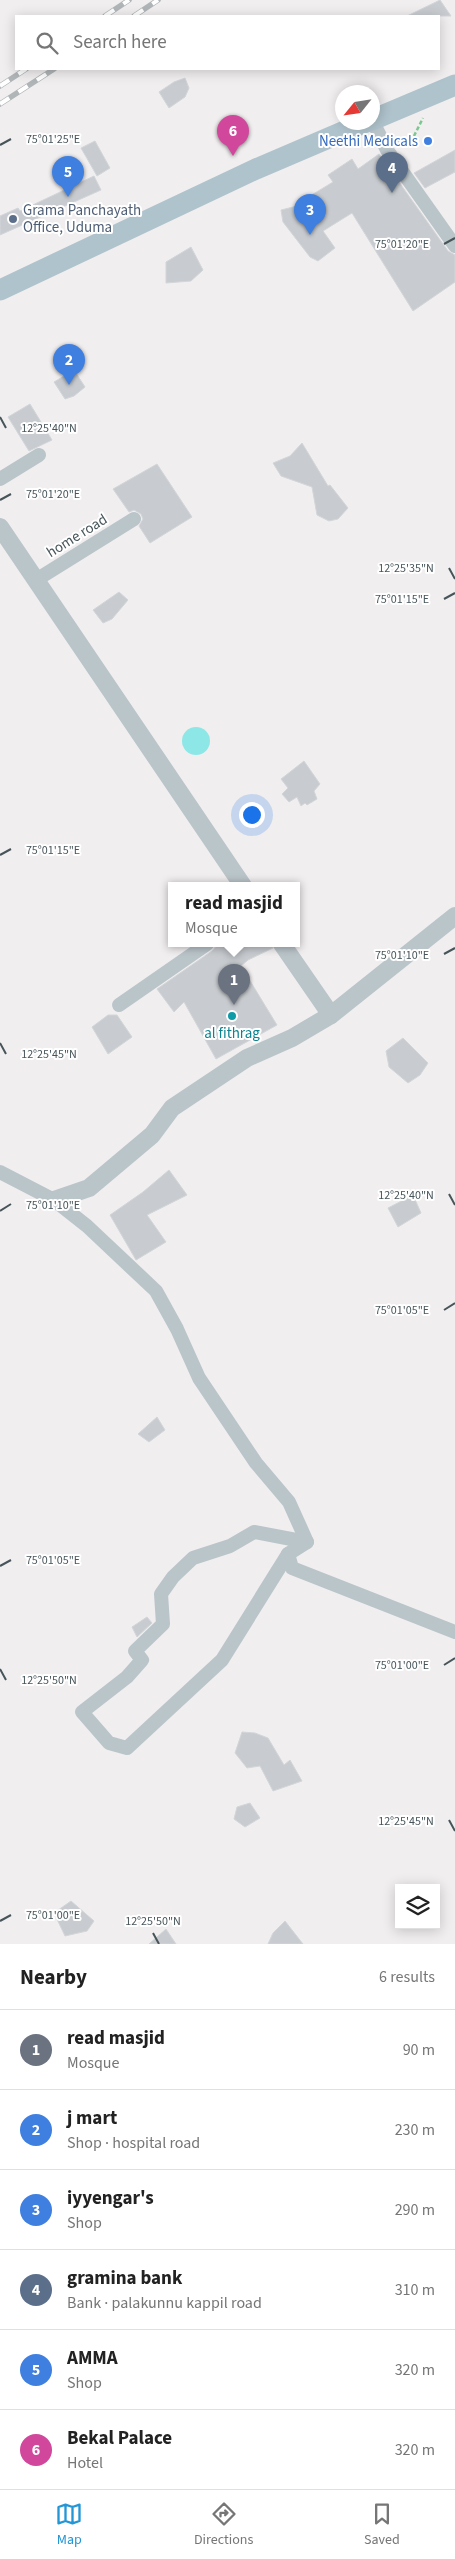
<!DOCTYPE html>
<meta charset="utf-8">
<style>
:root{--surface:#fff;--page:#f6f6f6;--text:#222;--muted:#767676;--line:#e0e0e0;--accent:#2396d6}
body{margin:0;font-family:"Source Sans 3",sans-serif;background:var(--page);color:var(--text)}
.controls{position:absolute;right:15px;bottom:15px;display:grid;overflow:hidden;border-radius:0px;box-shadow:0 2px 12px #0003}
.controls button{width:45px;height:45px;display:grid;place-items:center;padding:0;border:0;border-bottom:1px solid var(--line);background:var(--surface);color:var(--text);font:25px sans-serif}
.compass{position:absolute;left:335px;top:85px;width:45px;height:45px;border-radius:50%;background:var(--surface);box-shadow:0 2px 12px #0003;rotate:240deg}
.you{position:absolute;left:251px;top:814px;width:18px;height:18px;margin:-12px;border:4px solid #fff;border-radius:50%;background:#1a73e8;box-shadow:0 0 0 8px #1a73e833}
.badge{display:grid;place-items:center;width:32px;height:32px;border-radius:50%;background:var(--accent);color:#fff;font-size:16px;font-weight:700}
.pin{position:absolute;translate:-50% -41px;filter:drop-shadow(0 1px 2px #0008)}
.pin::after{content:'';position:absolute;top:26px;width:18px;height:15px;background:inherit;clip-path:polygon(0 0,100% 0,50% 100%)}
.popup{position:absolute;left:168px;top:882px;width:132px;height:65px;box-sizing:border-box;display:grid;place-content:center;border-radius:0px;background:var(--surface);filter:drop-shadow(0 1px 4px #0005);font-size:16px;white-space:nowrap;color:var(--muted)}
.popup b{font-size:19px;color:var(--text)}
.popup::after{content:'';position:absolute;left:50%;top:100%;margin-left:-10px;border:10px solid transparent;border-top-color:var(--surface)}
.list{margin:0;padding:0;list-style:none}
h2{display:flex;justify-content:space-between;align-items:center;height:65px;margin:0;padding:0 20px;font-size:21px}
h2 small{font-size:16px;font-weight:400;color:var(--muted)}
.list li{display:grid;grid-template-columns:32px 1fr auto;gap:15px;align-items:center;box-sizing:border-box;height:80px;padding:0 20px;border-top:1px solid var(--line)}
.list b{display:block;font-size:19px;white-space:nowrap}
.list p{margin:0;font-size:16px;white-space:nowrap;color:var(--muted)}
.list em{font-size:16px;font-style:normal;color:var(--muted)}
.icon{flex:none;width:28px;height:28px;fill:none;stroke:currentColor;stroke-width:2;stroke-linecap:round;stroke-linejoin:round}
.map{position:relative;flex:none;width:455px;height:1944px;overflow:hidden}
.search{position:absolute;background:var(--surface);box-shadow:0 2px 12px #0003;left:15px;right:15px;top:15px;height:55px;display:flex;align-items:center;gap:12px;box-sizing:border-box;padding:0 18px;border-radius:0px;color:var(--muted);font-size:19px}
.sheet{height:545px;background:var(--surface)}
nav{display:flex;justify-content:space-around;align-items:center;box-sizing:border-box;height:70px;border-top:1px solid var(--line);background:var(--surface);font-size:14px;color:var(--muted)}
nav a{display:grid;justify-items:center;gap:2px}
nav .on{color:var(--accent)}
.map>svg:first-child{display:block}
</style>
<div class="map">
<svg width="455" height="1944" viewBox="0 0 455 1944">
<rect width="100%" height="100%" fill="#f1eeef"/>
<circle fill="#8ee7e7" cx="196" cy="741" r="14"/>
<g fill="#c8ccd0" stroke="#d2d6d9">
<path d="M440,0L451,16H407Z"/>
<path d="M185,78L189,88L185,97L169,108L159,92L174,82Z"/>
<path d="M95,141L110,168L97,176L81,148Z"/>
<path d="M455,150V172L425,188L414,173Z"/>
<path d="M379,154L448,251L455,255V282L413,311L352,213L323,231L335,248L318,261L310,257L283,222L281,210L313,202L310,196L333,182L328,175L352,159L358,169Z"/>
<path d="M94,176L101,190L0,235V216L18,208L20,211Z"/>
<path d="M191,247L203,270L191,281L166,283V262Z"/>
<path d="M74,370L85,387L74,396L65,399L54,382Z"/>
<path d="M30,404L52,440L29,451L8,417Z"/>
<path d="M302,443L328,486L330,485L348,508L338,519L329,521L317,515L312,487L281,476L273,463L290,456Z"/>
<path d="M157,464L192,517L150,543L139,526L143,519L141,514L134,510L129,512L113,489Z"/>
<path d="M119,592L128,600L112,619L103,623L93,610Z"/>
<path d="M304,761L320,784L314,791L317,799L307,805L305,803L301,806L297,797L289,802L282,794L288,788L281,779Z"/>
<path d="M218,944H272L273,948L248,960L241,966L277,1025L216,1059L184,1002L174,1012L157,989L212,951Z"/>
<path d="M108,1015H117L132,1037L108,1054L92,1027Z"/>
<path d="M403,1038L428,1063L420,1075L408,1083L389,1067L386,1051Z"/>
<path d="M169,1170L187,1195L147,1215L166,1242L136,1260L110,1215L143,1192Z"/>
<path d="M413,1195L421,1213L398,1227L388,1208Z"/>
<path d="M157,1417L165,1430L149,1442L138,1434Z"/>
<path d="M147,1617L152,1623L137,1637L132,1627Z"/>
<path d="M242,1732L255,1733L268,1738L284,1765L290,1760L302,1781L273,1791L260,1766L247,1768L235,1753Z"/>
<path d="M250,1803L260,1818L245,1827L234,1819L237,1807Z"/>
<path d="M71,1901L94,1921L87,1931L65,1936L54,1913Z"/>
<path d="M285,1921L303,1944H268L273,1933Z"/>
<path d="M166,1929L176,1944H149Z"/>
</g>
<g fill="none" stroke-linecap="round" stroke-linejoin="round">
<path stroke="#78c890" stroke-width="2.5" stroke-dasharray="4 2.5" stroke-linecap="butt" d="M397,141L412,140L423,118"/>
<g stroke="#bac5ca" stroke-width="14">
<path d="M372,120L387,150L455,246"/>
<path d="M0,479L39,455"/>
<path d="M36,580L134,519"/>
<path d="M119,1005L207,944"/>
<path d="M0,1172L54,1200L87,1226L156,1291L177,1329L199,1378L256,1463L289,1502L307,1542"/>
<path d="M254,1532L307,1542L288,1554L222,1660L127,1748L109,1743L82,1712L127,1677L142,1660L135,1651L163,1624L161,1594L173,1577L193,1558L230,1546Z"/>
<path d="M288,1554L292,1568L455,1632"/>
</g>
<g stroke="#bac5ca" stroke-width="18">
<path d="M0,527L243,886"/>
<path d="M282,944L331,1015L455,916"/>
<path d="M54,1200L89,1188L152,1135L172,1108L247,1058L292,1038L331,1015"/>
</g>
<g stroke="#afc3cc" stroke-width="21">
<path d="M372,120L455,85"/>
<path d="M0,290L256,169L366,122"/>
</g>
<defs>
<g id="rail">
<path d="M105,16L129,0"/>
<path d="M134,16L158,0"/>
<path d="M0,86L26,69"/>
<path d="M0,104L54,69"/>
</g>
</defs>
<use href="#rail" stroke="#b0b5b8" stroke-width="5.5"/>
<use href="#rail" stroke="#fff" stroke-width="4" stroke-dasharray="11" stroke-linecap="butt"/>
</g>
<path fill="none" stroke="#47555a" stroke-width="2" d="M0,145L11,139M444,244L455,238M0,417L6,428M0,500L11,494M449,568L455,579M444,599L455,593M0,855L11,849M444,954L455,948M0,1043L6,1054M449,1194L455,1205M0,1211L11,1204M444,1310L455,1303M0,1566L11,1560M444,1665L455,1658M0,1669L6,1680M449,1820L455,1831M0,1921L11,1915M153,1933L159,1944"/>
<circle fill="#3f7fe0" stroke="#fff" stroke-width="2" cx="428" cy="141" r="5"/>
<circle fill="#5c6f8a" stroke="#fff" stroke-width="2" cx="13" cy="219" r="5"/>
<circle fill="#0f9aa8" stroke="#fff" stroke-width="2" cx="232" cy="1016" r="5"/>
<g text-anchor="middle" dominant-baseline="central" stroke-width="4" stroke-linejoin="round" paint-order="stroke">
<g font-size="15" fill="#366cbe" stroke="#fff" text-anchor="end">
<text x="418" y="141">Neethi Medicals</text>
</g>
<g font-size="15" fill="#4e5e75" stroke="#fff" text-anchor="start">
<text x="23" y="210">Grama Panchayath<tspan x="23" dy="17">Office, Uduma</tspan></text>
</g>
<g font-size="15" fill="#47555a" stroke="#fff">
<text transform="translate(77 536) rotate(-32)">home road</text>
</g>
<g font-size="15" fill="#0d838f" stroke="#fff">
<text x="232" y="1033">al fithrag</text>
</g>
</g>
<g font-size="12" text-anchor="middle" fill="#47555a" stroke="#fff" stroke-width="4" stroke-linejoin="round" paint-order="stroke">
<text x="53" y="143">75°01'25"E</text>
<text x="402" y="248">75°01'20"E</text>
<text x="49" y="432">12°25'40"N</text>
<text x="53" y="498">75°01'20"E</text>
<text x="406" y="572">12°25'35"N</text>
<text x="402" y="603">75°01'15"E</text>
<text x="53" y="854">75°01'15"E</text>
<text x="402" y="959">75°01'10"E</text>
<text x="49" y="1058">12°25'45"N</text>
<text x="406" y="1199">12°25'40"N</text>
<text x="53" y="1209">75°01'10"E</text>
<text x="402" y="1314">75°01'05"E</text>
<text x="53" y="1564">75°01'05"E</text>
<text x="402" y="1669">75°01'00"E</text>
<text x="49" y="1684">12°25'50"N</text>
<text x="406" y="1825">12°25'45"N</text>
<text x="53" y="1919">75°01'00"E</text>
<text x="153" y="1925">12°25'50"N</text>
</g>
</svg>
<div class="controls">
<button><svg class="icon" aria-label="layers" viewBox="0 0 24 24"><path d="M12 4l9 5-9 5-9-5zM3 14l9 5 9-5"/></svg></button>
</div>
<svg class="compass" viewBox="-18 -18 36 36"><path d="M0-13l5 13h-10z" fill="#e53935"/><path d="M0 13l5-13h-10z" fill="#767676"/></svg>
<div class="you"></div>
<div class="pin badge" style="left:234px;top:1005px;background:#6b7280">1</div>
<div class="popup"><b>read masjid</b>Mosque</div>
<div class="pin badge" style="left:69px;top:385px;background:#3f7fe0">2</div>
<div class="pin badge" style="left:310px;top:235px;background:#3f7fe0">3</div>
<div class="pin badge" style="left:392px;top:193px;background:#5c6f8a">4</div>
<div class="pin badge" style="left:68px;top:197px;background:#3f7fe0">5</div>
<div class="pin badge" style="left:233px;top:156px;background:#d1479c">6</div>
<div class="search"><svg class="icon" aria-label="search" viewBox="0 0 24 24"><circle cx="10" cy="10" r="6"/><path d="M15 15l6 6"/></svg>Search here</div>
</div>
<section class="sheet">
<h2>Nearby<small>6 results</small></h2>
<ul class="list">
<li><span class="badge" style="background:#6b7280">1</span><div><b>read masjid</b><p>Mosque</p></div><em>90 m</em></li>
<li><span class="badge" style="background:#3f7fe0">2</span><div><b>j mart</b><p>Shop · hospital road</p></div><em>230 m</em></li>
<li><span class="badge" style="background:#3f7fe0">3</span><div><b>iyyengar's</b><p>Shop</p></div><em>290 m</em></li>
<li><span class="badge" style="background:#5c6f8a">4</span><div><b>gramina bank</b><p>Bank · palakunnu kappil road</p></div><em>310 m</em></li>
<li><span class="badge" style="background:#3f7fe0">5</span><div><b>AMMA</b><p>Shop</p></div><em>320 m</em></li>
<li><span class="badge" style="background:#d1479c">6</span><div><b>Bekal Palace</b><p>Hotel</p></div><em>320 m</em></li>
</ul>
</section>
<nav>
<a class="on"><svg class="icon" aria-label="map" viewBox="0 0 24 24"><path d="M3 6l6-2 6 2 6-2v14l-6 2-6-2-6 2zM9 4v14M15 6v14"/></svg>Map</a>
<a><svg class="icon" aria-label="directions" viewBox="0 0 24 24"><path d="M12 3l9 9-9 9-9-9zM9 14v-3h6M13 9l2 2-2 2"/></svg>Directions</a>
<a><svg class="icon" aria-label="saved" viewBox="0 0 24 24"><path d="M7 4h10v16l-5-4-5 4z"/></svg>Saved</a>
</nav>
